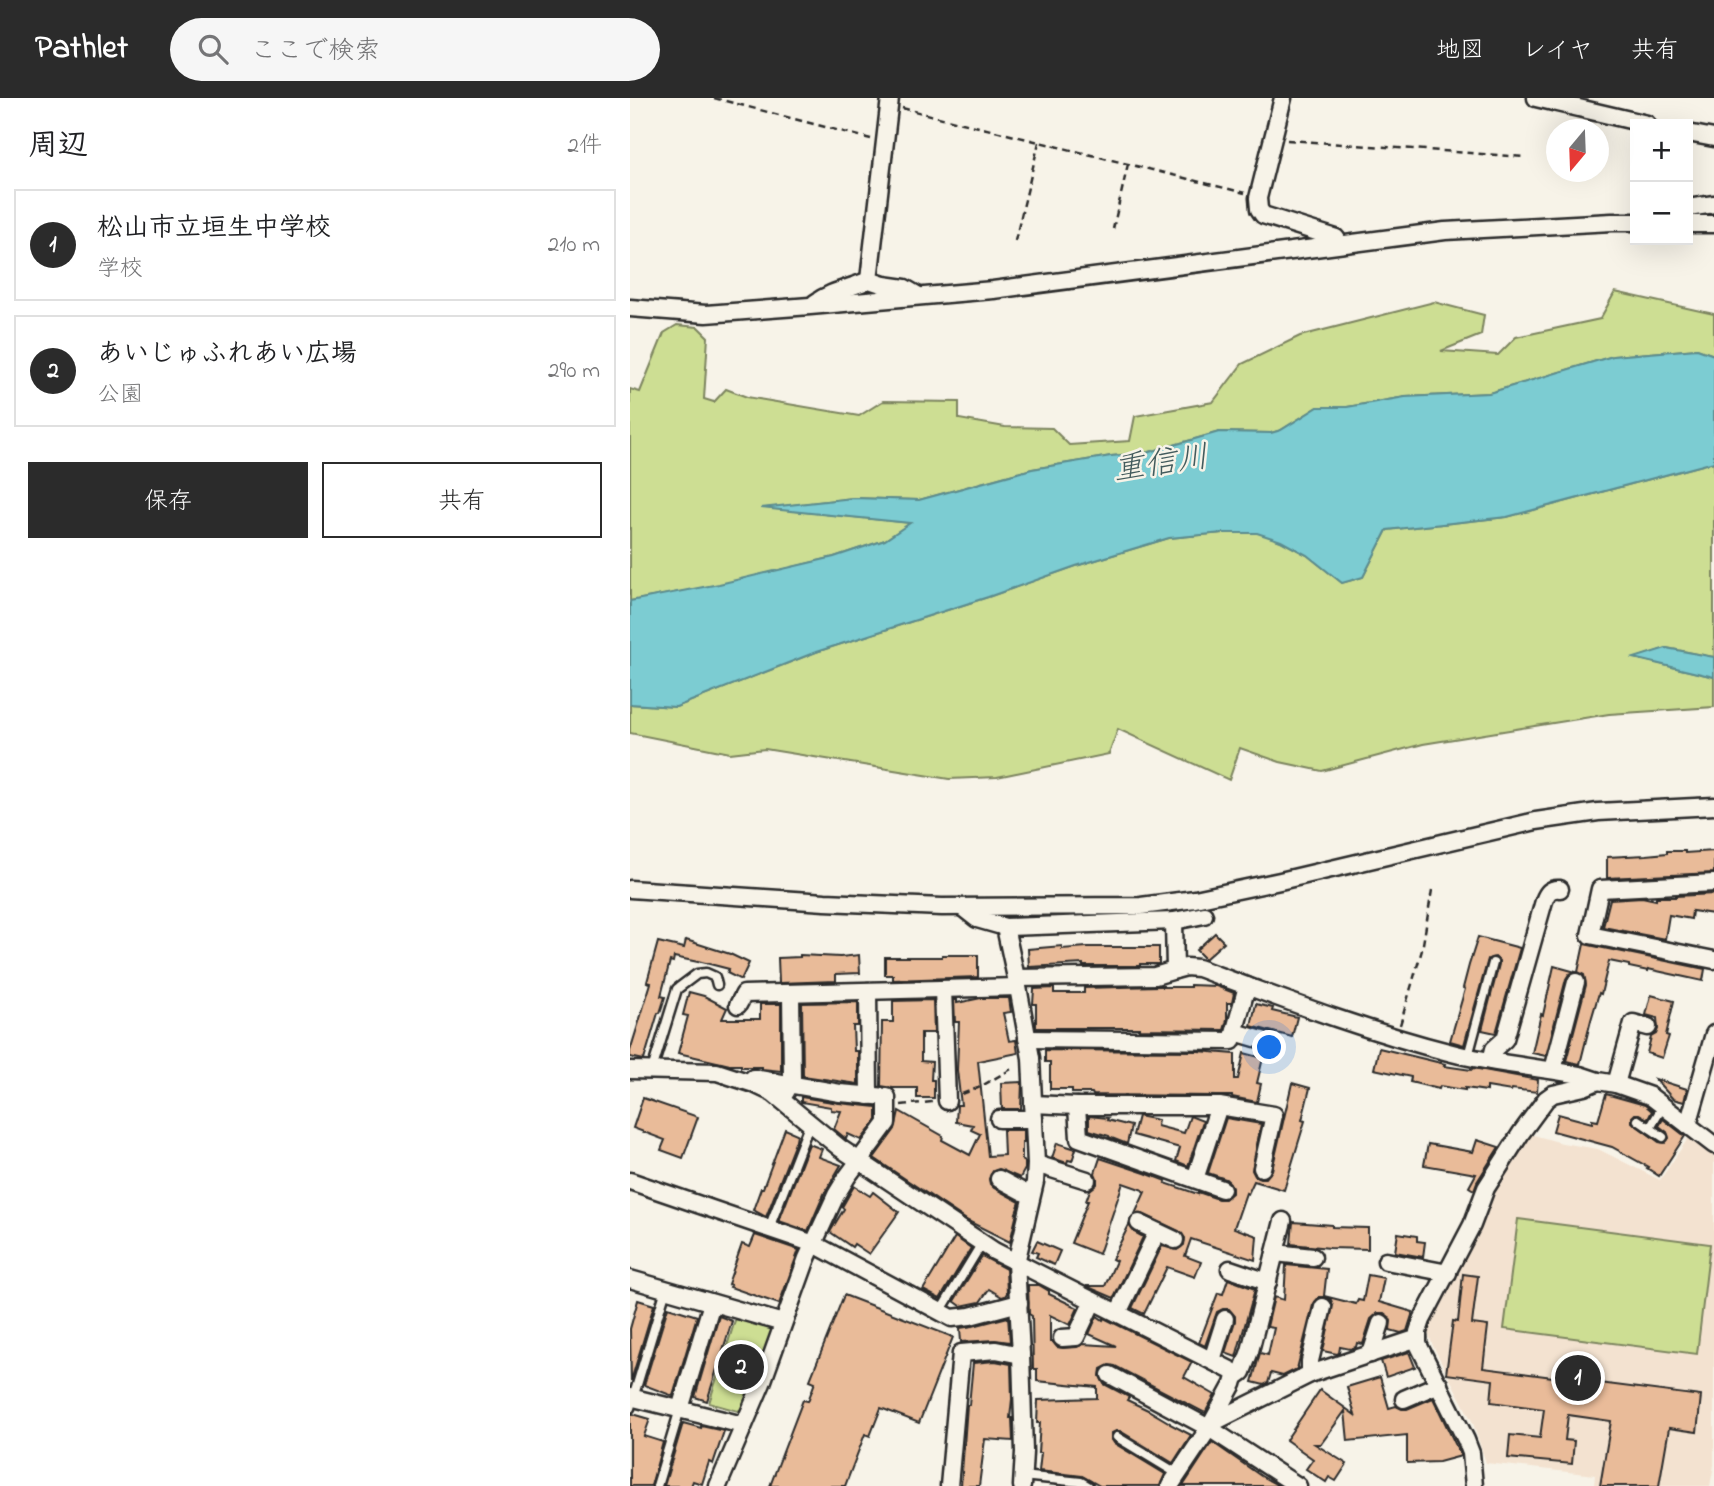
<!DOCTYPE html>
<html lang="ja">
<meta charset="utf-8">
<style>
:root{--surface:#fff;--page:#f6f6f6;--text:#202124;--muted:#757577;--line:#e0e0e0;--accent:#2b2b2b}
body{margin:0;font-family:"Indie Flower","Klee One",sans-serif;background:var(--page);color:var(--text)}
.controls{position:absolute;right:21px;top:21px;display:grid;overflow:hidden;border-radius:0px;box-shadow:0 7px 28px #0002}
.controls button{width:63px;height:63px;display:grid;place-items:center;padding:0;border:0;border-bottom:2px solid var(--line);background:var(--surface);color:var(--text);font:35px sans-serif}
.compass{position:absolute;left:916px;top:21px;width:63px;height:63px;border-radius:50%;background:var(--surface);box-shadow:0 7px 28px #0002;rotate:199deg}
.you{position:absolute;left:640px;top:950px;width:24px;height:24px;margin:-18px;border:5px solid #fff;border-radius:50%;background:#1a73e8;box-shadow:0 0 0 10px #1a73e833}
.badge{display:grid;place-items:center;width:46px;height:46px;border-radius:50%;background:var(--accent);color:#fff;font-size:23px;font-weight:700}
.pin{position:absolute;translate:-50% -50%;border:4px solid #fff;box-shadow:0 2px 7px #0006}
.list{margin:0;padding:0;list-style:none}
h2{display:flex;justify-content:space-between;align-items:center;height:91px;margin:0;padding:0 28px;font-size:30px}
h2 small{font-size:23px;font-weight:400;color:var(--muted)}
.list li{display:grid;grid-template-columns:46px 1fr auto;gap:21px;align-items:center;box-sizing:border-box;height:112px;margin:0 14px 14px;padding:0 14px;border:2px solid var(--line);border-radius:0px}
.list b{display:block;font-size:26px;white-space:nowrap}
.list p{margin:0;font-size:23px;white-space:nowrap;color:var(--muted)}
.list em{font-size:23px;font-style:normal;color:var(--muted)}
.actions{display:flex;gap:14px;padding:21px 28px}
.actions a{flex:1;padding:16px 0;border:2px solid var(--accent);border-radius:0px;text-align:center;font-size:24px;color:var(--accent)}
.actions .main{background:var(--accent);color:#fff}
.icon{flex:none;width:38px;height:38px;fill:none;stroke:currentColor;stroke-width:2;stroke-linecap:round;stroke-linejoin:round}
.map{position:relative;flex:none;width:1084px;height:1388px;overflow:hidden}
header{display:flex;align-items:center;gap:42px;box-sizing:border-box;height:98px;padding:0 35px;background:var(--accent);color:#fff}
header strong{font-size:33px}
nav{display:flex;gap:38px;margin-inline-start:auto;font-size:24px}
.search{width:490px;height:63px;background:var(--page);display:flex;align-items:center;gap:18px;box-sizing:border-box;padding:0 24px;border-radius:38px;color:var(--muted);font-size:26px}
main{display:flex}
aside{flex:1;background:var(--surface)}
.map>svg:first-child{display:block}
</style>
<header>
<strong>Pathlet</strong>
<div class="search"><svg class="icon" aria-label="search" viewBox="0 0 24 24"><circle cx="10" cy="10" r="6"/><path d="M15 15l6 6"/></svg>ここで検索</div>
<nav><a>地図</a><a>レイヤ</a><a>共有</a></nav>
</header>
<main>
<aside>
<h2>周辺<small>2件</small></h2>
<ul class="list">
<li><span class="badge">1</span><div><b>松山市立垣生中学校</b><p>学校</p></div><em>210 m</em></li>
<li><span class="badge">2</span><div><b>あいじゅふれあい広場</b><p>公園</p></div><em>290 m</em></li>
</ul>
<div class="actions"><a class="main">保存</a><a>共有</a></div>
</aside>
<div class="map">
<svg width="1084" height="1388" viewBox="0 0 1084 1388">
<rect width="100%" height="100%" fill="#f7f3e8"/>
<filter id="ink" filterUnits="userSpaceOnUse"><feTurbulence type="fractalNoise" baseFrequency=".0143" numOctaves="2"/><feDisplacementMap in="SourceGraphic" scale="14" xChannelSelector="R" yChannelSelector="G"/><feConvolveMatrix kernelMatrix="1 2 1 2 8 2 1 2 1" color-interpolation-filters="sRGB"/></filter>
<g filter="url(#ink)">
<path fill="#f3e2d0" d="M900,1036L932,1045L968,1051L1030,1082L1061,1036L1084,1053V1367L1080,1388H964L965,1377L856,1365L843,1325L803,1248L798,1235L802,1217L841,1145L853,1107L880,1068Z"/>
<g fill="#cdde93" stroke="#7c845f" stroke-width="2">
<path d="M985,194L1084,216V257L1067,251L983,258L859,295L775,299L717,309H688L651,332L641,335L589,334L516,355L481,358L402,371L289,402L223,400L136,410L281,425L255,442L204,459L89,487L0,503V291L10,294L34,235L47,227L68,229L78,239L74,301L84,304L96,291L117,299L229,318L253,303L329,304V321L375,329L422,330L439,347L500,343L505,318L583,304L612,266L670,238L804,204L854,217L851,237L811,253L868,257L886,239L970,221Z"/>
<path d="M1084,364V559L1037,550L1006,560L1084,579V609L979,616L793,646L692,673L650,664L610,650L599,682L488,631L479,656L367,679L319,681L135,651L100,655L0,635V606L46,609L186,554L358,499L446,468L539,440L593,435L627,434L651,443L677,457L712,485L733,479L757,432L877,419Z"/>
<path d="M888,1121L1080,1146L1067,1256L874,1231Z"/>
<path d="M107,1216L141,1225L145,1232L118,1306L108,1313L79,1305Z"/>
</g>
<g fill="#7bccd2" stroke="#5b8c8f" stroke-width="2">
<path d="M1067,251L1084,257V364L877,419L757,432L733,479L712,485L677,457L651,443L627,435H593L539,440L446,468L358,499L186,554L46,609L0,606V503L89,486L204,459L255,442L280,425L131,410L223,400L289,402L402,371L481,358L516,355L589,334L641,335L651,332L688,309H717L775,299L859,295L983,258Z"/>
<path d="M1036,550L1084,559V579L1004,560Z"/>
</g>
<g fill="#e9bb99" stroke="#2b2b2b" stroke-width="2">
<path d="M1037,753H1055V755L1084,753V775L977,780V759L1016,757L1037,755Z"/>
<path d="M1084,796V816L1062,813L1061,821L1039,817L1035,841L973,829L980,801L1012,799L1026,802V799H1046V798Z"/>
<path d="M585,835L594,844L575,861L566,852Z"/>
<path d="M848,839L890,850L866,935L852,932L869,866V863L865,859L858,861L834,947L820,943L835,891L833,890L839,867Z"/>
<path d="M56,842L100,856L119,865L111,882L97,875L99,871L68,863V864L44,859L43,864L40,863L31,898L35,899L30,915H28L14,962L0,959V953L21,885L17,884L28,844L54,850Z"/>
<path d="M954,846L1075,871L1073,883L1018,871V873L999,869V867L979,863L971,896L969,895L961,922L950,966L936,963L956,887L954,877L948,874Z"/>
<path d="M432,848V851L457,849H529V866H510V868H453V866L399,869L398,851Z"/>
<path d="M170,857L210,859L229,857L230,875L206,876V883L149,885L148,860L170,859Z"/>
<path d="M312,857H348V879L263,882V877H255V859H312Z"/>
<path d="M924,868L946,874L939,876L936,881L916,958L902,955L911,916L913,917Z"/>
<path d="M560,887L586,888L604,895L602,905H597V922L594,932L509,931V930H406V906H403L404,891L424,890V895H454V890L529,888H533V889H560Z"/>
<path d="M59,894L74,898L97,910L92,921H130V906H151V973L132,971V969H111V967H100L48,955L58,918L53,917Z"/>
<path d="M1021,897L1044,903L1036,937L1039,938L1032,960L1017,955L1021,939L1026,936L1028,931L1027,920L1016,917Z"/>
<path d="M351,900H379L381,914L373,915L379,943L386,942L388,955L348,963L358,1058L374,1057L373,1032H394V1044H392V1062L395,1064V1071L390,1080L369,1071L363,1073L359,1081L360,1086L364,1090L390,1104L386,1115H387L380,1144L338,1123L244,1060L265,1031L269,1013L313,1038L312,1042L340,1057L350,1036L341,1032L343,1027L326,1024L327,1007H331L327,972L329,924H325L324,901H327V905Z"/>
<path d="M303,902L304,935H291V963L302,964L301,982H304V1000H287V990H263L251,988L252,924H263V903Z"/>
<path d="M228,904V928H223L224,953H228V986L173,978L172,905Z"/>
<path d="M626,906L643,910L642,913L667,919L662,939L621,928Z"/>
<path d="M749,950L815,966L814,968L841,972L843,970L908,982L907,994L882,991L881,993L857,989V993L835,990V992L810,988L809,991L780,984L781,979L744,971Z"/>
<path d="M415,952L568,953L605,956V981H608L614,955L633,960L627,985L631,986L627,1004L602,999V998H589L463,997L462,995H442V991H420V964H415Z"/>
<path d="M1025,981L1057,991L1054,1004L1043,1001Z"/>
<path d="M392,984L391,1011H372L371,985Z"/>
<path d="M662,985L680,990L672,1022L675,1023L654,1092L624,1083L618,1096L616,1095L604,1130L627,1138L625,1162L561,1141L555,1158L571,1164L565,1179L537,1169L514,1216L502,1210L532,1148L547,1152L554,1147L555,1140L549,1133L513,1116H505L515,1094L513,1093V1092L493,1085L469,1156L441,1145L458,1103H456L460,1092L467,1086V1080L465,1075L470,1060L515,1075L536,1083L535,1085L568,1096V1094L588,1101H595L602,1095V1090L600,1085L596,1081L578,1075L596,1020L631,1026L622,1072L625,1078L630,1080H636L642,1072Z"/>
<path d="M976,996L1015,1007L1022,1013L1018,1021L1009,1016H1005L1002,1019V1024L1029,1044L1035,1045L1039,1040L1037,1034L1029,1028L1033,1021L1055,1038L1029,1078L1017,1070L1018,1069L982,1049L923,1033L928,1016L962,1025V1022L968,1023Z"/>
<path d="M171,999L209,1005L247,1009V1022L231,1042L218,1036L216,1041L204,1031L211,1013L201,1012V1009L171,1004Z"/>
<path d="M13,1000L68,1019L53,1060L31,1052L35,1042L3,1030Z"/>
<path d="M459,1018L478,1020L477,1022L501,1028L497,1046L479,1039V1038L459,1032Z"/>
<path d="M508,1018L528,1022L527,1028L554,1035L560,1018L573,1023L558,1068L546,1063L550,1050L503,1037Z"/>
<path d="M155,1031L167,1036L166,1042L136,1119L123,1112L131,1090H133Z"/>
<path d="M847,1042L869,1049L847,1084L844,1092L839,1089L846,1076L794,1067L798,1046L843,1054Z"/>
<path d="M427,1045L446,1051L442,1063L438,1062L437,1065L422,1060Z"/>
<path d="M179,1046L192,1051L189,1059L211,1067L194,1096L178,1133L149,1123Z"/>
<path d="M224,1088L240,1098L243,1094L269,1114L239,1156L224,1146L222,1149L200,1134L214,1111L212,1109Z"/>
<path d="M663,1124L702,1127V1129L738,1130V1151L700,1150L661,1146Z"/>
<path d="M499,1127L504,1134L513,1139L484,1200L456,1188H475L486,1163L482,1161Z"/>
<path d="M768,1135L787,1138V1143L795,1144L793,1159L765,1154Z"/>
<path d="M125,1137L169,1152L149,1206L100,1189L101,1187L98,1186L112,1146L120,1149Z"/>
<path d="M325,1139L341,1150L310,1201L293,1192Z"/>
<path d="M407,1143L430,1153L424,1167L406,1159L408,1155L402,1153Z"/>
<path d="M352,1158L376,1171L377,1195L375,1198L372,1199L359,1191L350,1204L331,1208L324,1203Z"/>
<path d="M656,1167L697,1171L694,1198L726,1206L728,1202L733,1203L738,1177L754,1180L749,1204L783,1214L777,1233L771,1235L760,1232L761,1223L759,1219L754,1215H748L741,1221L733,1246L727,1245L726,1249L720,1251L710,1249L709,1255L707,1256L693,1253L703,1207L701,1202L696,1199H689L683,1207L667,1271L653,1278L641,1275L638,1285L634,1287L622,1284L630,1255L638,1257L644,1230L637,1229L644,1199L654,1202Z"/>
<path d="M833,1176L848,1178L842,1226L858,1228L853,1270L1071,1298L1067,1334L1039,1330L1029,1388H970L981,1323L938,1317L935,1342L944,1343L942,1366L878,1360L880,1337L910,1340L914,1311L861,1304L863,1282L816,1276L823,1223L828,1224Z"/>
<path d="M598,1181L625,1191L606,1259L595,1255L605,1223V1218L599,1211H593L587,1214L575,1248L569,1245L588,1195L593,1196Z"/>
<path d="M398,1187H409L419,1193V1196L448,1210L440,1227L420,1217V1244H423L427,1249L433,1250L447,1249L453,1246L486,1248L459,1236L467,1218L473,1222L474,1220L562,1264L554,1279L585,1297L575,1315L485,1268L479,1267L471,1271L470,1278L474,1286L499,1299L497,1302L518,1312L540,1325V1326L561,1337L543,1365L490,1333H486L482,1335L481,1340L484,1345L535,1376L530,1388H470L452,1378L409,1373L411,1355H408L410,1325H407L408,1302L467,1300V1289L407,1283V1271H403L402,1218L399,1216Z"/>
<path d="M214,1197L323,1239L289,1325L251,1310L240,1338L235,1336L215,1388H140L173,1302L178,1303L185,1284L180,1282Z"/>
<path d="M8,1202L24,1207L1,1283L0,1231Z"/>
<path d="M38,1209L67,1218L43,1298L14,1287Z"/>
<path d="M89,1218L102,1223L77,1303L65,1299Z"/>
<path d="M378,1219L380,1244L365,1242L331,1244L330,1230L343,1228Z"/>
<path d="M779,1254L785,1269L756,1279L751,1263Z"/>
<path d="M365,1263L381,1266L382,1301L380,1320H382L383,1343L355,1341L349,1388H331L337,1307H339L343,1265Z"/>
<path d="M750,1279L759,1310L766,1308L772,1311H777L803,1300L831,1358L809,1364L777,1365V1337L718,1343L715,1313L691,1346H685L717,1366L706,1383L699,1379L696,1384L676,1371L683,1361L656,1342L690,1292L725,1317L717,1289Z"/>
<path d="M0,1316H3L20,1321L14,1338L33,1344L21,1388H0Z"/>
<path d="M53,1325L71,1330V1328L94,1333L83,1366L79,1364L72,1386L63,1383L61,1388H34Z"/>
<path d="M582,1344L631,1378L649,1388H553Z"/>
</g>
<g fill="none" stroke-linecap="round" stroke-linejoin="round">
<defs>
<g id="service">
<path d="M838,958L863,865"/>
<path d="M22,972L47,891L67,876L76,875L85,879L87,887"/>
<path d="M1008,1022L1033,1039"/>
<path d="M1020,1030L1033,1008"/>
<path d="M139,1130L180,1025"/>
<path d="M310,1214L352,1145"/>
<path d="M0,1310L36,1191"/>
<path d="M487,1339L548,1376"/>
<path d="M392,1378L451,1384L458,1388"/>
<path d="M27,1388L50,1311"/>
</g>
<g id="minor">
<path d="M653,0L628,100L629,111L633,117L706,140L710,146"/>
<path d="M906,0L1017,26"/>
<path d="M1058,35L1084,40"/>
<path d="M1058,110L1084,106"/>
<path d="M1058,126H1084"/>
<path d="M239,182L260,0"/>
<path d="M185,205C201,193 221,190 239,182L254,187L275,190L287,197"/>
<path d="M0,210L76,216L180,208L363,192L815,133L982,124H1005"/>
<path d="M1084,785L970,791L960,837L1084,862"/>
<path d="M0,791L195,804L312,809L511,808L565,801L650,783L906,723L968,714L1084,708"/>
<path d="M333,810L347,821L375,829L388,889L401,960L406,1066L405,1084L386,1165L391,1257L394,1354L392,1388"/>
<path d="M544,823L545,872L556,869L568,870C652,901 735,933 822,955C864,966 907,969 950,977L968,983L986,986L1020,998L1084,1047"/>
<path d="M375,829L544,823L574,817"/>
<path d="M387,880L525,878L545,872"/>
<path d="M313,891L317,1003"/>
<path d="M238,893L239,998"/>
<path d="M108,907L114,896L388,889"/>
<path d="M605,934L639,944"/>
<path d="M397,941L602,943L617,888"/>
<path d="M861,963L864,951L875,941L914,803C917,795 920,790 930,791"/>
<path d="M0,972L87,974L124,986L143,995L210,1050L364,1153L602,1273L605,1279L603,1286L579,1330L668,1388"/>
<path d="M923,972L946,884"/>
<path d="M986,986L1003,925L1018,929"/>
<path d="M156,994L162,980L161,895"/>
<path d="M403,1006L447,1008H589L644,1017L632,1070"/>
<path d="M447,1008L449,1040L592,1091"/>
<path d="M369,1021H404"/>
<path d="M1058,1027L1084,936"/>
<path d="M406,1066L457,1082"/>
<path d="M369,1081L401,1098"/>
<path d="M565,1081L589,1008"/>
<path d="M0,1083L184,1146L322,1220L340,1218L389,1205"/>
<path d="M509,1125L545,1142"/>
<path d="M645,1155L683,1159"/>
<path d="M756,1163L818,1175"/>
<path d="M600,1171L638,1184"/>
<path d="M0,1181L153,1225"/>
<path d="M488,1215L527,1134"/>
<path d="M432,1240L446,1239L463,1203"/>
<path d="M741,1256L751,1225"/>
<path d="M582,1262L595,1221"/>
<path d="M680,1276V1263L693,1209"/>
<path d="M480,1277L579,1330L540,1388"/>
<path d="M605,1279L612,1274L620,1253L653,1123"/>
<path d="M0,1299L113,1327"/>
<path d="M774,1301L809,1286"/>
<path d="M50,1311L82,1205"/>
<path d="M582,1325L680,1276L788,1240"/>
<path d="M88,1388L132,1285L177,1160L206,1097L217,1079L257,1025V999L210,995L123,980"/>
<path d="M319,1388L331,1255L366,1252L391,1257"/>
<path d="M844,1388L841,1355L836,1342L788,1246V1234L792,1222L842,1127L856,1090L891,1035L916,1001L923,996L954,989L968,983"/>
</g>
</defs>
<use href="#service" stroke="#2b2b2b" stroke-width="13"/>
<use href="#minor" stroke="#2b2b2b" stroke-width="21"/>
<g stroke="#2b2b2b" stroke-width="2.5" stroke-dasharray="7 5" stroke-linecap="butt">
<path d="M84,0L241,41"/>
<path d="M272,10L615,95"/>
<path d="M657,42L895,59"/>
<path d="M483,131L498,66"/>
<path d="M385,143L409,44"/>
<path d="M770,927L792,852L802,792"/>
<path d="M332,996L348,990L385,969"/>
<path d="M271,1007L302,1004"/>
</g>
<use href="#service" stroke="#f7f3e8" stroke-width="8"/>
<use href="#minor" stroke="#f7f3e8" stroke-width="16"/>
</g>
</g>
<g text-anchor="middle" dominant-baseline="central" stroke-width="5" stroke-linejoin="round" paint-order="stroke">
<g font-size="32" font-style="italic" fill="#435b5d" stroke="#f7f3e8">
<text transform="translate(531 367) rotate(-8)">重信川</text>
</g>
</g>
</svg>
<div class="controls">
<button>+</button>
<button>−</button>
</div>
<svg class="compass" viewBox="-18 -18 36 36"><path d="M0-13l5 13h-10z" fill="#e53935"/><path d="M0 13l5-13h-10z" fill="#757577"/></svg>
<div class="you"></div>
<div class="pin badge" style="left:948px;top:1280px">1</div>
<div class="pin badge" style="left:111px;top:1269px">2</div>
</div>
</main>
